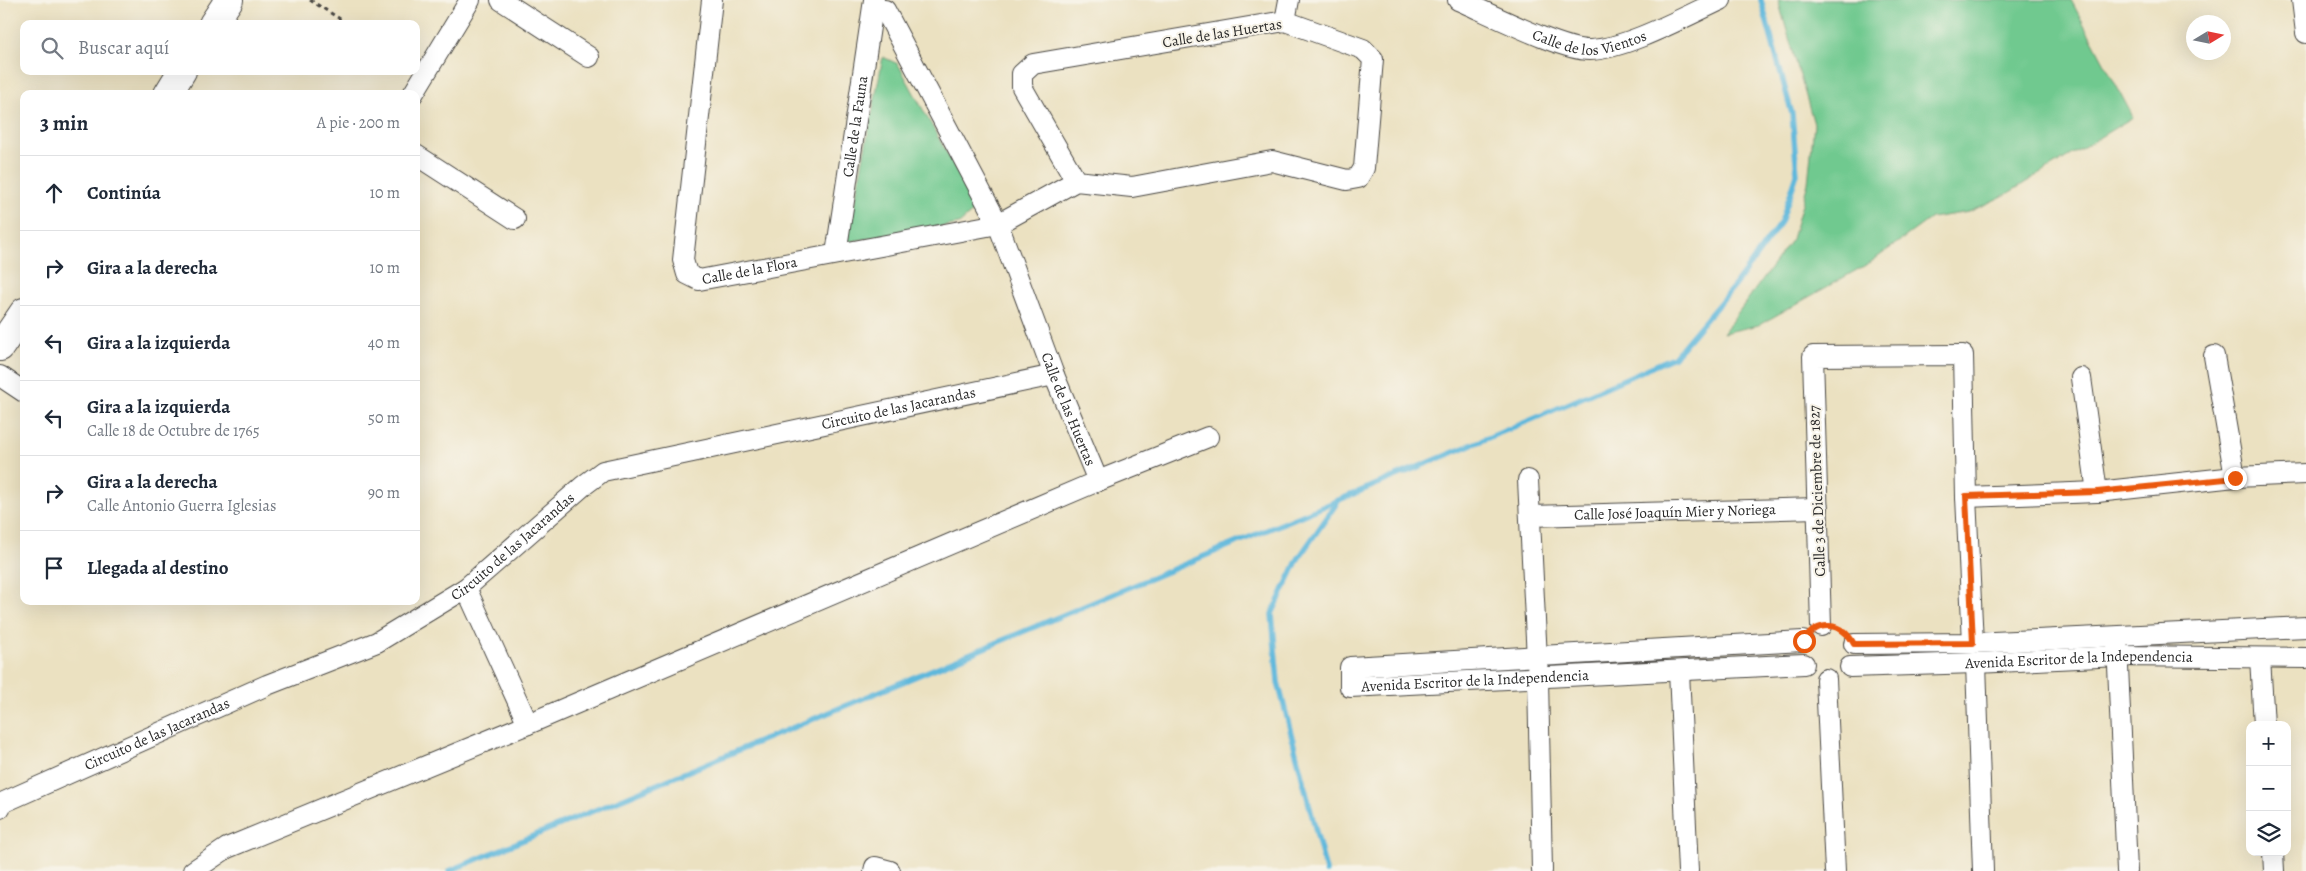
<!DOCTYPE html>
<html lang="es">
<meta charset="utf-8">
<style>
:root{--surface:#fff;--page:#f2f2f3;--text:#1f2937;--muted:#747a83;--line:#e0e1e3}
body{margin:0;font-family:Alegreya,serif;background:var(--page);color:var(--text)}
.controls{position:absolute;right:15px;bottom:15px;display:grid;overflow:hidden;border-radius:10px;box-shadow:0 5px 20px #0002}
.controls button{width:45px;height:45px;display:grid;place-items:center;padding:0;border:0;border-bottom:1px solid var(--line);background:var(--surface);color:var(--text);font:25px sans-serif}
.compass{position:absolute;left:2186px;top:15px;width:45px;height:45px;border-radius:50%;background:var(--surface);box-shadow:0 5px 20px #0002;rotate:80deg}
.stop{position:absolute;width:15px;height:15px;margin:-11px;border:4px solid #ea580c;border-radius:50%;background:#fff}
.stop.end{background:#ea580c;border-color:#fff;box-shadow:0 1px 5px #0008}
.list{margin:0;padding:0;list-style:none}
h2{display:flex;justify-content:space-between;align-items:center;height:65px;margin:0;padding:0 20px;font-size:21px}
h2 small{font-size:16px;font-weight:400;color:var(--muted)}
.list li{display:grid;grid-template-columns:32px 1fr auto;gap:15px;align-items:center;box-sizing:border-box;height:75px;padding:0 20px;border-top:1px solid var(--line)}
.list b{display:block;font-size:19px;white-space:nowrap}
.list p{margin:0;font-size:16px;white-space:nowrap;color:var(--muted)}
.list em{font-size:16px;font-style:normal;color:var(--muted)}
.icon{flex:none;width:28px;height:28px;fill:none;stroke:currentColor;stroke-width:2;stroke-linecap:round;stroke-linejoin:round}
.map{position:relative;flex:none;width:2306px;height:871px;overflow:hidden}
.search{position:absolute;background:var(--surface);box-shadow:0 5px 20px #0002;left:20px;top:20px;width:400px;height:55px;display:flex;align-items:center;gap:12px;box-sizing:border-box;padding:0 18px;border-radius:10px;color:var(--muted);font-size:19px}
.panel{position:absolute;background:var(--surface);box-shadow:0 5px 20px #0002;left:20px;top:90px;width:400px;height:515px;border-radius:10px}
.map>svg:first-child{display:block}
</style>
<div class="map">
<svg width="2306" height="871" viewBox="0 0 2306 871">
<rect width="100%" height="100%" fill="#f7f3e8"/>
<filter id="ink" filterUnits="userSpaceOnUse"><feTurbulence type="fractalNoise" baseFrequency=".02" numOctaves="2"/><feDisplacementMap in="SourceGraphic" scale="10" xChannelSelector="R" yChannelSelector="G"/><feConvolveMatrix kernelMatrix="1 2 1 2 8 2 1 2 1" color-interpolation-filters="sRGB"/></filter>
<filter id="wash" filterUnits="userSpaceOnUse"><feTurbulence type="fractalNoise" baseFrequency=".0096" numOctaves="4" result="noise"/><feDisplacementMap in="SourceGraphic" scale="20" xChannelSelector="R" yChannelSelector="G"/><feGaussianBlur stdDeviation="1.12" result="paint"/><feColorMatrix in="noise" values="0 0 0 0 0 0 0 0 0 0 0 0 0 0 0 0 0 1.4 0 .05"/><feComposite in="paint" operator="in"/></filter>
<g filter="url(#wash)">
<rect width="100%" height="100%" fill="#ebe1c1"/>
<g fill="#70c98f" stroke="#4e7a5d">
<path d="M1778,0H2071L2133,117L2005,195L1969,212L1931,218L1871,262L1759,325L1723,333L1792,239L1808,183L1814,124Z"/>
<path d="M883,57L898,64L977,208L959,224L847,242Z"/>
</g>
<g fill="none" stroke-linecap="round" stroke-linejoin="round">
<g stroke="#5eb8dc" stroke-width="5.5">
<path d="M449,871L1538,417L1674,357L1735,285L1781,222L1797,174L1792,114L1761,0"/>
<path d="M1326,871L1278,682L1272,614L1298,559L1339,500"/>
</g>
</g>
</g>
<g filter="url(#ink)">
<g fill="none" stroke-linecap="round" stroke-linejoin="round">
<defs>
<g id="street">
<path d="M501,0L589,57"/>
<path id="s1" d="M712,0L683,260L687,274L699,280L998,224L1076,181L1132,187L1272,161L1347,180L1358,178L1364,168L1373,59L1363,49L1285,21L1033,64L1022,74V87L1076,181"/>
<path id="s2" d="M1458,0C1487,12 1562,51 1590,50C1626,49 1686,16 1721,0"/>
<path d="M2302,0L2306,33"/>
<path id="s3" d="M885,10L998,224L1054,375L1098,481"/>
<path d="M1285,21L1289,0"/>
<path d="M413,94L470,0"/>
<path d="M416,155L515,219"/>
<path id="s4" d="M836,254L874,0"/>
<path d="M2214,356L2235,477"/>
<path d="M0,376L24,392"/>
<path d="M2081,378L2097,492"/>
<path d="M1528,480L1538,679L1542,871"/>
<path d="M1966,497L2097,492L2235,477L2306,474"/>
<path id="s5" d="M1531,516L1818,508"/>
<path d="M466,588L528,724"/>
<path d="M1821,626L1813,356L1963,355L1966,497L1973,643"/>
<path id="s6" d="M1803,641L1350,667V687L1804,664"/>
<path d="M2117,643L2127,871"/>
<path d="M1854,644L1973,643L2306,627"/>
<path d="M2260,658L2264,725"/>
<path d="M1976,663L1983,871"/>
<path id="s7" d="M1850,667L1976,663L2119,656L2306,658"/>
<path d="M1679,671L1688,871"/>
<path d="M1826,679L1835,871"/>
<path id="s8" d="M0,808L2,803L267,685L377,642L466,588L583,486L603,471L1054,375"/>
<path d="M2273,852L2274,871"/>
<path d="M193,871L227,848L528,724L1098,481L1208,437"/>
<path d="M874,871L875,867L890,871"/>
</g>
<g id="secondary">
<path d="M213,24L229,0"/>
<path d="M168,94L182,71"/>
<path d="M0,347L24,312"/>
</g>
</defs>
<use href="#street" stroke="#484642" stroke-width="22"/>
<use href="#secondary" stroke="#484642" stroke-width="30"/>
<path stroke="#484642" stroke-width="3" stroke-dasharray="4 4" stroke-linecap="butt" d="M310,0L348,24"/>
<use href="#street" stroke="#fff" stroke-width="20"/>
<use href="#secondary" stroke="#fff" stroke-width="28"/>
</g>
</g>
<g fill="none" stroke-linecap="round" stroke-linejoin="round" filter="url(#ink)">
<path stroke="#ea580c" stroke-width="6" d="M1804,641C1817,619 1842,622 1854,644L1973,643L1966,496L2097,492L2235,478"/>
</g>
<g text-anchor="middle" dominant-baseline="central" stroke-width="4" stroke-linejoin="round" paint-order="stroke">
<g font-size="15" fill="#2b2b2b" stroke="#f7f3e8">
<text stroke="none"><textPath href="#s2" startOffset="141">Calle de los Vientos</textPath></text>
<text transform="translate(1222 33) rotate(-9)">Calle de las Huertas</text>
<text stroke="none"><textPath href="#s4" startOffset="129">Calle de la Fauna</textPath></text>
<text stroke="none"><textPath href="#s1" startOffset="341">Calle de la Flora</textPath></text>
<text stroke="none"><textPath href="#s8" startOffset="1000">Circuito de las Jacarandas</textPath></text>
<text stroke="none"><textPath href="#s3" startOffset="440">Calle de las Huertas</textPath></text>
<text transform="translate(1817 491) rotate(-92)">Calle 3 de Diciembre de 1827</text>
<text stroke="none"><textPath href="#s5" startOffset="144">Calle José Joaquín Mier y Noriega</textPath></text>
<text stroke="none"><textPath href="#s8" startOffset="580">Circuito de las Jacarandas</textPath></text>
<text stroke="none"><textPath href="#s7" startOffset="229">Avenida Escritor de la Independencia</textPath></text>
<text stroke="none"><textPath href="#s6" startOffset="599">Avenida Escritor de la Independencia</textPath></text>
<text stroke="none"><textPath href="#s8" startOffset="175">Circuito de las Jacarandas</textPath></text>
</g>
</g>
</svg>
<div class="controls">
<button>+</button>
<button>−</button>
<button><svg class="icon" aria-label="layers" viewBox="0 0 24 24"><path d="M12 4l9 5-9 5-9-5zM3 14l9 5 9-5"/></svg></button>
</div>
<svg class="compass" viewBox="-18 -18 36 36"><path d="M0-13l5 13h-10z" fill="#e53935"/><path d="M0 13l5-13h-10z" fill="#747a83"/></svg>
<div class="stop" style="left:1804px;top:641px"></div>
<div class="stop end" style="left:2235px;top:478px"></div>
<div class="search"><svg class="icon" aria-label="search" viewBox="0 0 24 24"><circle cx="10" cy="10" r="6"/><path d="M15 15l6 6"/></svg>Buscar aquí</div>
<section class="panel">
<h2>3 min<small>A pie · 200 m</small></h2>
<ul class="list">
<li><svg class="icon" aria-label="ahead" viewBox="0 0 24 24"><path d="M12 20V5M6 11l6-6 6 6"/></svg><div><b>Continúa</b></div><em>10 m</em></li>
<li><svg class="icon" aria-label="right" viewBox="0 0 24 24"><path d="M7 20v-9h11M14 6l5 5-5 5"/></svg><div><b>Gira a la derecha</b></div><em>10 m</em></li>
<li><svg class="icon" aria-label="left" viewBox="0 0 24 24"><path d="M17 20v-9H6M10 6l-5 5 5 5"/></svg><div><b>Gira a la izquierda</b></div><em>40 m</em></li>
<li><svg class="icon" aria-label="left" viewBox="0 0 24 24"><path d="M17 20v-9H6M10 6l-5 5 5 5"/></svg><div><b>Gira a la izquierda</b><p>Calle 18 de Octubre de 1765</p></div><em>50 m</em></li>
<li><svg class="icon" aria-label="right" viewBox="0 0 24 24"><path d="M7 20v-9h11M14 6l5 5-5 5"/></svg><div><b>Gira a la derecha</b><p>Calle Antonio Guerra Iglesias</p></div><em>90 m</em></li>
<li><svg class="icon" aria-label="arrive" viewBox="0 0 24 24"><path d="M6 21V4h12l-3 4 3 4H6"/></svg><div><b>Llegada al destino</b></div></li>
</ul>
</section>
</div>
